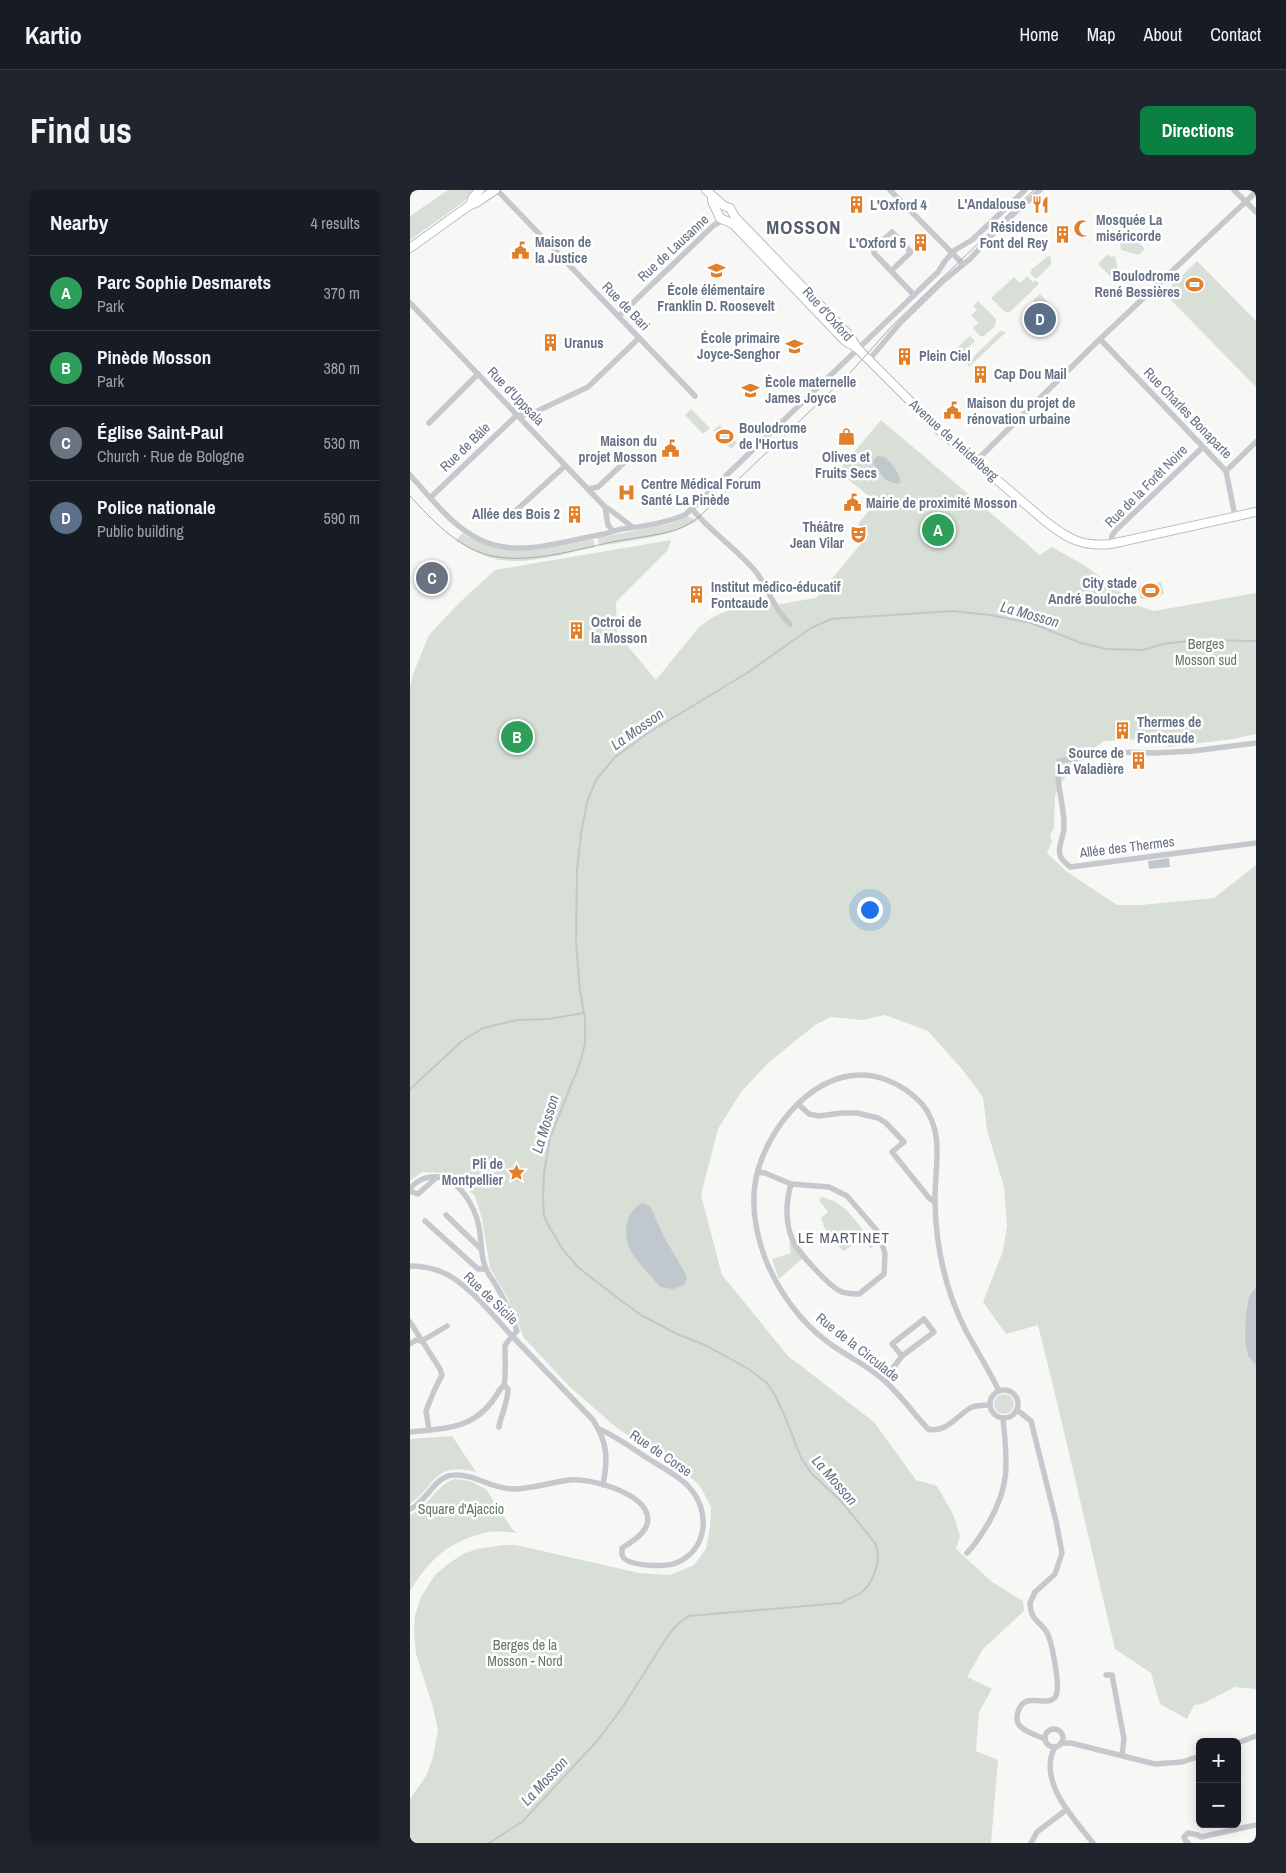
<!DOCTYPE html>
<meta charset="utf-8">
<style>
:root{--surface:#171b24;--page:#20242c;--text:#f1f3f6;--muted:#9ea1a6;--line:#363941;--accent:#0b8043}
body{margin:0;font-family:"Archivo Narrow",sans-serif;background:var(--page);color:var(--text)}
.controls{position:absolute;right:15px;bottom:15px;display:grid;overflow:hidden;border-radius:8px;box-shadow:0 2px 12px #0003}
.controls button{width:45px;height:45px;display:grid;place-items:center;padding:0;border:0;border-bottom:1px solid var(--line);background:var(--surface);color:var(--text);font:25px sans-serif}
.you{position:absolute;left:459px;top:719px;width:18px;height:18px;margin:-12px;border:4px solid #fff;border-radius:50%;background:#1a73e8;box-shadow:0 0 0 8px #1a73e833}
.badge{display:grid;place-items:center;width:32px;height:32px;border-radius:50%;background:var(--accent);color:#fff;font-size:16px;font-weight:700}
.pin{position:absolute;translate:-50% -50%;border:2px solid #fff;box-shadow:0 1px 5px #0006}
.list{margin:0;padding:0;list-style:none}
h2{display:flex;justify-content:space-between;align-items:center;height:65px;margin:0;padding:0 20px;font-size:21px}
h2 small{font-size:16px;font-weight:400;color:var(--muted)}
.list li{display:grid;grid-template-columns:32px 1fr auto;gap:15px;align-items:center;box-sizing:border-box;height:75px;padding:0 20px;border-top:1px solid var(--line)}
.list b{display:block;font-size:19px;white-space:nowrap}
.list p{margin:0;font-size:16px;white-space:nowrap;color:var(--muted)}
.list em{font-size:16px;font-style:normal;color:var(--muted)}
.map{position:relative;flex:none;width:846px;height:1653px;overflow:hidden;border-radius:8px}
header{display:flex;align-items:center;gap:30px;box-sizing:border-box;height:70px;padding:0 25px;background:var(--surface);border-bottom:1px solid var(--line)}
header strong{font-size:24px}
nav{display:flex;gap:28px;margin-inline-start:auto;font-size:18px}
.intro{display:flex;align-items:center;justify-content:space-between;box-sizing:border-box;height:120px;padding:0 30px}
h1{margin:0;font-size:35px}
.button{padding:12px 22px;border-radius:8px;background:var(--accent);color:#fff;font-size:18px;font-weight:700}
main{display:flex;gap:30px;padding:0 30px}
aside{flex:1;background:var(--surface);border-radius:8px;box-shadow:0 2px 12px #0003}
.map>svg:first-child{display:block}
</style>
<header>
<strong>Kartio</strong>
<nav><a>Home</a><a>Map</a><a>About</a><a>Contact</a></nav>
</header>
<div class="intro"><h1>Find us</h1><a class="button">Directions</a></div>
<main>
<aside>
<h2>Nearby<small>4 results</small></h2>
<ul class="list">
<li><span class="badge" style="background:#2e9e5b">A</span><div><b>Parc Sophie Desmarets</b><p>Park</p></div><em>370 m</em></li>
<li><span class="badge" style="background:#2e9e5b">B</span><div><b>Pinède Mosson</b><p>Park</p></div><em>380 m</em></li>
<li><span class="badge" style="background:#6b7280">C</span><div><b>Église Saint-Paul</b><p>Church · Rue de Bologne</p></div><em>530 m</em></li>
<li><span class="badge" style="background:#5c6f8a">D</span><div><b>Police nationale</b><p>Public building</p></div><em>590 m</em></li>
</ul>
</aside>
<div class="map">
<svg width="846" height="1653" viewBox="0 0 846 1653">
<rect width="100%" height="100%" fill="#f7f8f5"/>
<g fill="#d8dfd6">
<path d="M38,0H64L55,11L0,50V26Z"/>
<path d="M712,35L735,59L729,65L711,60L710,53L702,45Z"/>
<path d="M698,64L701,67L705,66L709,84L704,90L688,74Z"/>
<path d="M638,66L641,67V74L628,88H625L620,84L622,79Z"/>
<path d="M787,71L846,131V197L754,103Z"/>
<path d="M617,86L623,92L626,90L629,94L600,122H595L581,108L604,87L610,93Z"/>
<path d="M630,104L643,118V125L634,116L630,117L623,110Z"/>
<path d="M568,111L586,129L585,136L574,146H570L563,138L568,133L561,125L567,120L563,116Z"/>
<path d="M590,141L596,142L559,177L557,173Z"/>
<path d="M560,146L565,151L548,168L542,162Z"/>
<path d="M281,219L300,238L293,244L275,225Z"/>
<path d="M471,230L630,365L642,357L677,377L728,416L744,421L846,403V544L823,549L759,557L753,548L694,551L670,569L650,594L645,606L644,638L640,645L642,652L637,663L657,682L707,715H731L804,708L846,675V1499L825,1497L792,1514L784,1515L777,1529L750,1514L741,1483L705,1459C679,1351 655,1242 628,1135L596,1144L573,1112L593,1061L597,1036L594,997L577,940L573,907L551,878L518,841L475,825L452,830L421,827L405,835L357,874L331,902L308,939L291,1005L312,1085L378,1166L464,1232L506,1290L527,1296L544,1326L550,1346L546,1359L582,1392L613,1411L614,1421L573,1459L557,1487L582,1499L569,1522L566,1561L588,1570L581,1653H0V1609L16,1586L23,1567L28,1540L23,1517L6,1464L4,1443L5,1425L11,1407L25,1385L38,1374L53,1364L67,1359L93,1355H106L128,1360L229,1383L260,1385L284,1375L296,1359L300,1337L301,1317L290,1296L278,1285L207,1238L160,1197L114,1148L97,1107L80,1078L72,1029L65,1006L49,991L33,983L12,982L0,991V496L3,484L19,445L49,413L85,380L261,350L258,360L206,412L207,443L246,490L289,437L303,427L319,420L342,417L356,411L370,414L406,408L459,344L448,334L466,312L428,281Z"/>
<path d="M310,235L327,253L321,259L303,240Z"/>
<path d="M276,327H281L287,331C258,348 222,350 189,356L188,348L259,334Z"/>
<path d="M52,343C98,371 133,358 183,349L185,357C151,364 111,378 78,367C67,363 57,357 46,351Z"/>
<path d="M751,392L754,404L743,408L731,409L728,397Z"/>
<path d="M412,1007C417,1009 423,1010 427,1013C441,1021 455,1043 463,1056L461,1059L452,1048L434,1061C420,1050 417,1045 411,1028L418,1022L409,1010Z"/>
<path d="M381,1052L393,1068L369,1089L362,1069L381,1063L379,1053Z"/>
<circle cx="594" cy="1214" r="10"/>
<path d="M42,1246L66,1282C23,1271 27,1295 0,1314V1249Z"/>
<path d="M45,1289L60,1291L76,1299L102,1339L107,1343C98,1342 88,1341 79,1342C74,1342 69,1345 64,1346C34,1355 16,1375 0,1401V1325C19,1317 25,1295 45,1289Z"/>
</g>
<g fill="#c0c8ce">
<path d="M467,266L475,267C483,275 488,281 491,292L488,294C467,288 476,287 463,274V271Z"/>
<path d="M759,668L760,677L739,679L738,671Z"/>
<path d="M232,1013L240,1016L253,1045L275,1083L277,1089L274,1095L263,1099L250,1097C241,1085 228,1074 221,1061C212,1044 215,1022 232,1013Z"/>
<path d="M846,1097V1175L838,1166L835,1150L836,1124L839,1107Z"/>
</g>
<g fill="none" stroke-linecap="round" stroke-linejoin="round">
<g stroke="#c0c8ce" stroke-width="2">
<path d="M0,899L52,851L73,838L107,830L139,829L173,823"/>
<path d="M79,1653L112,1632L187,1551L212,1518L259,1444L269,1433L279,1426L431,1413C438,1409 447,1406 453,1401C465,1390 472,1367 465,1353L431,1311L402,1284L391,1268L376,1229L366,1207L357,1193L340,1180L317,1167L293,1154L267,1144L231,1125L209,1109L169,1078L153,1060L137,1033L134,1026L133,1009L134,983L140,948L170,873L175,854V828L170,801L166,751L167,680L171,644L177,612L186,590L205,567L238,543L337,483L401,438L421,429L542,421L580,425L621,433L671,453L697,459L733,460L753,454L788,450L846,451"/>
</g>
<defs>
<g id="secondary">
<path d="M296,0L314,16L320,18L325,27L440,146L447,158L530,241L635,331C658,349 672,357 701,354L846,322"/>
<path d="M302,6V11L310,28L323,34L435,151L447,158"/>
<path d="M60,15L63,7L70,0"/>
<path d="M0,58L60,15L66,13L85,0"/>
</g>
</defs>
<use href="#secondary" stroke="#bbbdc3" stroke-width="10"/>
<g stroke="#c6c8cd" stroke-width="5.5">
<path d="M87,0L285,206"/>
<path d="M480,0L553,74"/>
<path d="M824,0L846,22"/>
<path d="M481,81L501,62L482,42L464,58V63L504,105"/>
<path d="M0,113L195,317C200,319 217,333 222,337"/>
<path d="M209,126L304,35L314,30"/>
<path d="M690,149L816,281L825,326"/>
<path d="M459,170L490,133L533,91L561,68L589,37L630,0"/>
<path d="M19,233L68,184"/>
<path d="M566,271L690,149L846,2"/>
<path d="M816,281L846,252"/>
<path d="M0,285C22,309 43,338 73,351C111,368 156,350 194,344C200,343 206,340 212,339C232,337 255,333 275,325L528,82L535,71L545,60L562,50L615,0"/>
<path d="M178,299L188,297L218,269"/>
<path d="M21,307L107,225H119L178,197L229,148"/>
<path d="M195,317L198,335L203,341"/>
<path d="M282,319C301,342 327,359 346,382C359,399 364,420 380,434"/>
<path d="M102,324L155,276"/>
<path d="M701,354L702,346L705,341L793,257"/>
<path d="M846,553L783,561L745,563L705,562L649,571C645,595 655,615 654,638C654,647 647,656 650,665C651,670 656,673 660,677L846,653"/>
<path d="M388,914L399,924L409,926L432,923H447L468,928L476,933L494,952L482,962L519,1008L525,1012"/>
<path d="M348,982L355,983L381,994L419,997L437,1006L469,1043L475,1064L474,1084L449,1104C443,1104 436,1104 430,1101C419,1096 388,1062 383,1051C375,1033 376,1012 381,994"/>
<path d="M0,999C6,990 17,986 27,987C50,989 65,1017 69,1037C72,1051 70,1066 76,1079C79,1086 85,1092 88,1099C96,1112 102,1126 107,1141L98,1151L95,1156C95,1164 96,1189 94,1195C93,1197 90,1199 89,1201C67,1239 40,1238 0,1242"/>
<path d="M0,1001L8,1004L27,987"/>
<path d="M36,1025L71,1059"/>
<path d="M15,1031L68,1079H76"/>
<path d="M0,1076C15,1076 31,1080 43,1088C67,1104 84,1127 103,1147C130,1175 156,1202 183,1230C198,1253 198,1269 193,1295"/>
<path d="M0,1132L30,1179L32,1185L24,1201L16,1221L19,1240"/>
<path d="M0,1154L6,1150L12,1151L37,1136"/>
<path d="M474,1190L492,1166L524,1142L514,1129L482,1154L492,1166"/>
<circle cx="594" cy="1214" r="14"/>
<path d="M580,1215C574,1215 566,1215 560,1218C547,1226 535,1244 518,1239C502,1222 488,1201 469,1186C453,1173 435,1165 419,1153C391,1133 368,1101 355,1068C345,1041 340,1009 348,980C363,928 417,867 477,890C490,895 502,903 512,914C536,943 524,978 525,1013C526,1057 536,1102 556,1141C567,1161 579,1180 589,1201"/>
<path d="M607,1220L621,1231L646,1331L652,1363L645,1384L625,1402L620,1413C621,1430 627,1429 636,1441C642,1450 649,1491 647,1502C645,1517 627,1508 617,1511C608,1515 603,1530 611,1537C617,1543 627,1545 635,1549"/>
<path d="M89,1237C91,1225 98,1212 98,1199L94,1195"/>
<path d="M0,1319C17,1312 25,1285 44,1285C65,1284 82,1299 103,1299C122,1299 141,1292 160,1290C181,1288 230,1302 237,1324C242,1340 223,1351 212,1358C212,1358 212,1365 212,1365C216,1377 256,1377 266,1373C298,1360 301,1321 279,1297C269,1286 254,1279 242,1271C224,1260 208,1247 189,1239"/>
<path d="M557,1363C566,1354 572,1344 579,1332C601,1294 597,1270 593,1228"/>
<path d="M696,1485H702L714,1549L712,1565"/>
<circle cx="644" cy="1548" r="9"/>
<path d="M651,1553H661L745,1574L772,1572L790,1566"/>
<path d="M827,1553L846,1546"/>
<path d="M645,1557C627,1591 663,1628 683,1653"/>
<path d="M621,1653L627,1642L656,1620"/>
<path d="M778,1653L775,1650L774,1647L778,1643L788,1645L791,1647L846,1635"/>
</g>
<use href="#secondary" stroke="#fff" stroke-width="8"/>
<path stroke="#a6aab2" stroke-width="1" d="M0,306C21,329 47,357 78,365C116,375 165,360 202,352C223,348 245,346 266,340C274,337 282,332 289,327L440,183L482,136L624,0"/>
</g>
<defs>
<symbol id="restaurant-bare" viewBox="-9 -9 18 18"><path d="M-5-6h1v4h1v-4h1v4h1v-4h1v5L-1.5 .5V6h-2V.5L-5-1ZM5-6V6H3V1.5H1.5Q1.5-4 5-6Z" fill="#e27f2b" stroke="#fff" stroke-width="2.5" paint-order="stroke"/></symbol>
<symbol id="building-bare" viewBox="-9 -9 18 18"><path d="M-4-6H4V6H1V3H-1V6H-4ZM-2.5-4.3h1.7v1.8h-1.7ZM.8-4.3h1.7v1.8H.8ZM-2.5-1h1.7V.8h-1.7ZM.8-1h1.7V.8H.8Z" fill="#e27f2b" stroke="#fff" stroke-width="2.5" paint-order="stroke"/></symbol>
<symbol id="mosque-bare" viewBox="-9 -9 18 18"><path d="M3.5-4.9A6 6 0 1 0 3.5 4.9A5 5 0 1 1 3.5-4.9Z" fill="#e27f2b" stroke="#fff" stroke-width="2.5" paint-order="stroke"/></symbol>
<symbol id="civic-bare" viewBox="-9 -9 18 18"><path d="M-.6-6.5H3V-4.5H.6V-3L4-1V1h2V6H-6V1h2V-1L-.6-3ZM-1.2 2.5V6h2.4V2.5Z" fill="#e27f2b" stroke="#fff" stroke-width="2.5" paint-order="stroke"/></symbol>
<symbol id="school-bare" viewBox="-9 -9 18 18"><path d="M0-5L7-2L0 1L-7-2ZM-4 1L0 2.5L4 1V4Q0 6-4 4Z" fill="#e27f2b" stroke="#fff" stroke-width="2.5" paint-order="stroke"/></symbol>
<symbol id="stadium-bare" viewBox="-9 -9 18 18"><path d="M0-5a6.5 5 0 1 0 0 10a6.5 5 0 1 0 0-10ZM-3.5-1.8h7v3.6h-7Z" fill="#e27f2b" stroke="#fff" stroke-width="2.5" paint-order="stroke"/></symbol>
<symbol id="shop-bare" viewBox="-9 -9 18 18"><path d="M-5-2.5h2.3a2.7 3.5 0 0 1 5.4 0H5L5.5 6h-11ZM-1.5-2.5h3a1.5 2.3 0 0 0-3 0Z" fill="#e27f2b" stroke="#fff" stroke-width="2.5" paint-order="stroke"/></symbol>
<symbol id="hospital-bare" viewBox="-9 -9 18 18"><path d="M-5-5h3v3.5h4V-5h3V5h-3V1.5h-4V5h-3Z" fill="#e27f2b" stroke="#fff" stroke-width="2.5" paint-order="stroke"/></symbol>
<symbol id="theatre-bare" viewBox="-9 -9 18 18"><path d="M-5-5.5Q0-4 5-5.5V0Q5 5 0 6Q-5 5-5 0ZM-3.3-2.5H-1v1.5H-3.3ZM1-2.5H3.3v1.5H1ZM-2.8 1Q0 5.5 2.8 1Z" fill="#e27f2b" stroke="#fff" stroke-width="2.5" paint-order="stroke"/></symbol>
<symbol id="sight-bare" viewBox="-9 -9 18 18"><path d="M0-6L1.8-2.2L6-1.7L2.9 1.2L3.7 5.4L0 3.3L-3.7 5.4L-2.9 1.2L-6-1.7L-1.8-2.2Z" fill="#e27f2b" stroke="#fff" stroke-width="2.5" paint-order="stroke"/></symbol>
</defs>
<g fill-rule="evenodd">
<use href="#restaurant-bare" x="618" y="2" width="25" height="25"/>
<use href="#building-bare" x="434" y="2" width="25" height="25"/>
<use href="#mosque-bare" x="660" y="26" width="25" height="25"/>
<use href="#building-bare" x="640" y="32" width="25" height="25"/>
<use href="#building-bare" x="498" y="40" width="25" height="25"/>
<use href="#civic-bare" x="98" y="48" width="25" height="25"/>
<use href="#school-bare" x="294" y="68" width="25" height="25"/>
<use href="#stadium-bare" x="772" y="82" width="25" height="25"/>
<use href="#building-bare" x="128" y="140" width="25" height="25"/>
<use href="#school-bare" x="372" y="144" width="25" height="25"/>
<use href="#building-bare" x="482" y="154" width="25" height="25"/>
<use href="#building-bare" x="558" y="172" width="25" height="25"/>
<use href="#school-bare" x="328" y="188" width="25" height="25"/>
<use href="#civic-bare" x="530" y="208" width="25" height="25"/>
<use href="#stadium-bare" x="302" y="234" width="25" height="25"/>
<use href="#shop-bare" x="424" y="234" width="25" height="25"/>
<use href="#civic-bare" x="248" y="246" width="25" height="25"/>
<use href="#hospital-bare" x="204" y="290" width="25" height="25"/>
<use href="#civic-bare" x="430" y="300" width="25" height="25"/>
<use href="#building-bare" x="152" y="312" width="25" height="25"/>
<use href="#theatre-bare" x="436" y="332" width="25" height="25"/>
<use href="#stadium-bare" x="728" y="388" width="25" height="25"/>
<use href="#building-bare" x="274" y="392" width="25" height="25"/>
<use href="#building-bare" x="154" y="428" width="25" height="25"/>
<use href="#building-bare" x="700" y="528" width="25" height="25"/>
<use href="#building-bare" x="716" y="558" width="25" height="25"/>
<use href="#sight-bare" x="94" y="970" width="25" height="25"/>
</g>
<g text-anchor="middle" dominant-baseline="central" stroke-width="5" stroke-linejoin="round" paint-order="stroke">
<g font-size="14" font-weight="bold" fill="#677186" stroke="#fff" text-anchor="start">
<text x="616" y="14" text-anchor="end">L'Andalouse</text>
<text x="460" y="15">L'Oxford 4</text>
<text x="686" y="30">Mosquée La<tspan x="686" dy="16">miséricorde</tspan></text>
<text x="638" y="37" text-anchor="end">Résidence<tspan x="638" dy="16">Font del Rey</tspan></text>
<text x="125" y="52">Maison de<tspan x="125" dy="16">la Justice</tspan></text>
<text x="496" y="53" text-anchor="end">L'Oxford 5</text>
<text x="770" y="86" text-anchor="end">Boulodrome<tspan x="770" dy="16">René Bessières</tspan></text>
<text x="306" y="100" text-anchor="middle">École élémentaire<tspan x="306" dy="16">Franklin D. Roosevelt</tspan></text>
<text x="370" y="148" text-anchor="end">École primaire<tspan x="370" dy="16">Joyce-Senghor</tspan></text>
<text x="154" y="153">Uranus</text>
<text x="509" y="166">Plein Ciel</text>
<text x="584" y="184">Cap Dou Mail</text>
<text x="355" y="192">École maternelle<tspan x="355" dy="16">James Joyce</tspan></text>
<text x="557" y="213">Maison du projet de<tspan x="557" dy="16">rénovation urbaine</tspan></text>
<text x="329" y="238">Boulodrome<tspan x="329" dy="16">de l'Hortus</tspan></text>
<text x="247" y="251" text-anchor="end">Maison du<tspan x="247" dy="16">projet Mosson</tspan></text>
<text x="436" y="267" text-anchor="middle">Olives et<tspan x="436" dy="16">Fruits Secs</tspan></text>
<text x="231" y="294">Centre Médical Forum<tspan x="231" dy="16">Santé La Pinède</tspan></text>
<text x="456" y="313">Mairie de proximité Mosson</text>
<text x="150" y="324" text-anchor="end">Allée des Bois 2</text>
<text x="434" y="337" text-anchor="end">Théâtre<tspan x="434" dy="16">Jean Vilar</tspan></text>
<text x="727" y="393" text-anchor="end">City stade<tspan x="727" dy="16">André Bouloche</tspan></text>
<text x="301" y="397">Institut médico-éducatif<tspan x="301" dy="16">Fontcaude</tspan></text>
<text x="181" y="432">Octroi de<tspan x="181" dy="16">la Mosson</tspan></text>
<text x="727" y="532">Thermes de<tspan x="727" dy="16">Fontcaude</tspan></text>
<text x="714" y="563" text-anchor="end">Source de<tspan x="714" dy="16">La Valadière</tspan></text>
<text x="93" y="974" text-anchor="end">Pli de<tspan x="93" dy="16">Montpellier</tspan></text>
</g>
<g font-size="14" fill="#677186" stroke="#fff">
<text transform="translate(263 58) rotate(-43)">Rue de Lausanne</text>
<text transform="translate(216 116) rotate(46)">Rue de Bari</text>
<text transform="translate(418 124) rotate(48)">Rue d'Oxford</text>
<text transform="translate(106 206) rotate(46)">Rue d'Uppsala</text>
<text transform="translate(778 223) rotate(46)">Rue Charles Bonaparte</text>
<text transform="translate(544 250) rotate(42)">Avenue de Heidelberg</text>
<text transform="translate(55 257) rotate(-44)">Rue de Bâle</text>
<text transform="translate(736 296) rotate(-45)">Rue de la Forêt Noire</text>
<text transform="translate(717 657) rotate(-7)">Allée des Thermes</text>
<text transform="translate(81 1108) rotate(44)">Rue de Sicile</text>
<text transform="translate(448 1157) rotate(38)">Rue de la Circulade</text>
<text transform="translate(251 1263) rotate(34)">Rue de Corse</text>
</g>
<g font-size="14" fill="#627863" stroke="#fff">
<text x="796" y="454">Berges<tspan x="796" dy="16">Mosson sud</tspan></text>
<text x="51" y="1319">Square d'Ajaccio</text>
<text x="115" y="1455">Berges de la<tspan x="115" dy="16">Mosson - Nord</tspan></text>
</g>
<g font-size="15" font-style="italic" fill="#637382" stroke="#fff">
<text transform="translate(620 424) rotate(16)">La Mosson</text>
<text transform="translate(227 539) rotate(-35)">La Mosson</text>
<text transform="translate(135 934) rotate(-73)">La Mosson</text>
<text transform="translate(425 1290) rotate(49)">La Mosson</text>
<text transform="translate(134 1591) rotate(-47)">La Mosson</text>
</g>
<g font-size="15" letter-spacing="1" fill="#555c6b" stroke="#fff">
<text x="434" y="1047">LE MARTINET</text>
</g>
<g font-size="19" font-weight="bold" letter-spacing="1" fill="#555c6b" stroke="#fff">
<text x="394" y="37">MOSSON</text>
</g>
</g>
</svg>
<div class="controls">
<button>+</button>
<button>−</button>
</div>
<div class="you"></div>
<div class="pin badge" style="left:528px;top:340px;background:#2e9e5b">A</div>
<div class="pin badge" style="left:107px;top:547px;background:#2e9e5b">B</div>
<div class="pin badge" style="left:22px;top:388px;background:#6b7280">C</div>
<div class="pin badge" style="left:630px;top:129px;background:#5c6f8a">D</div>
</div>
</main>
